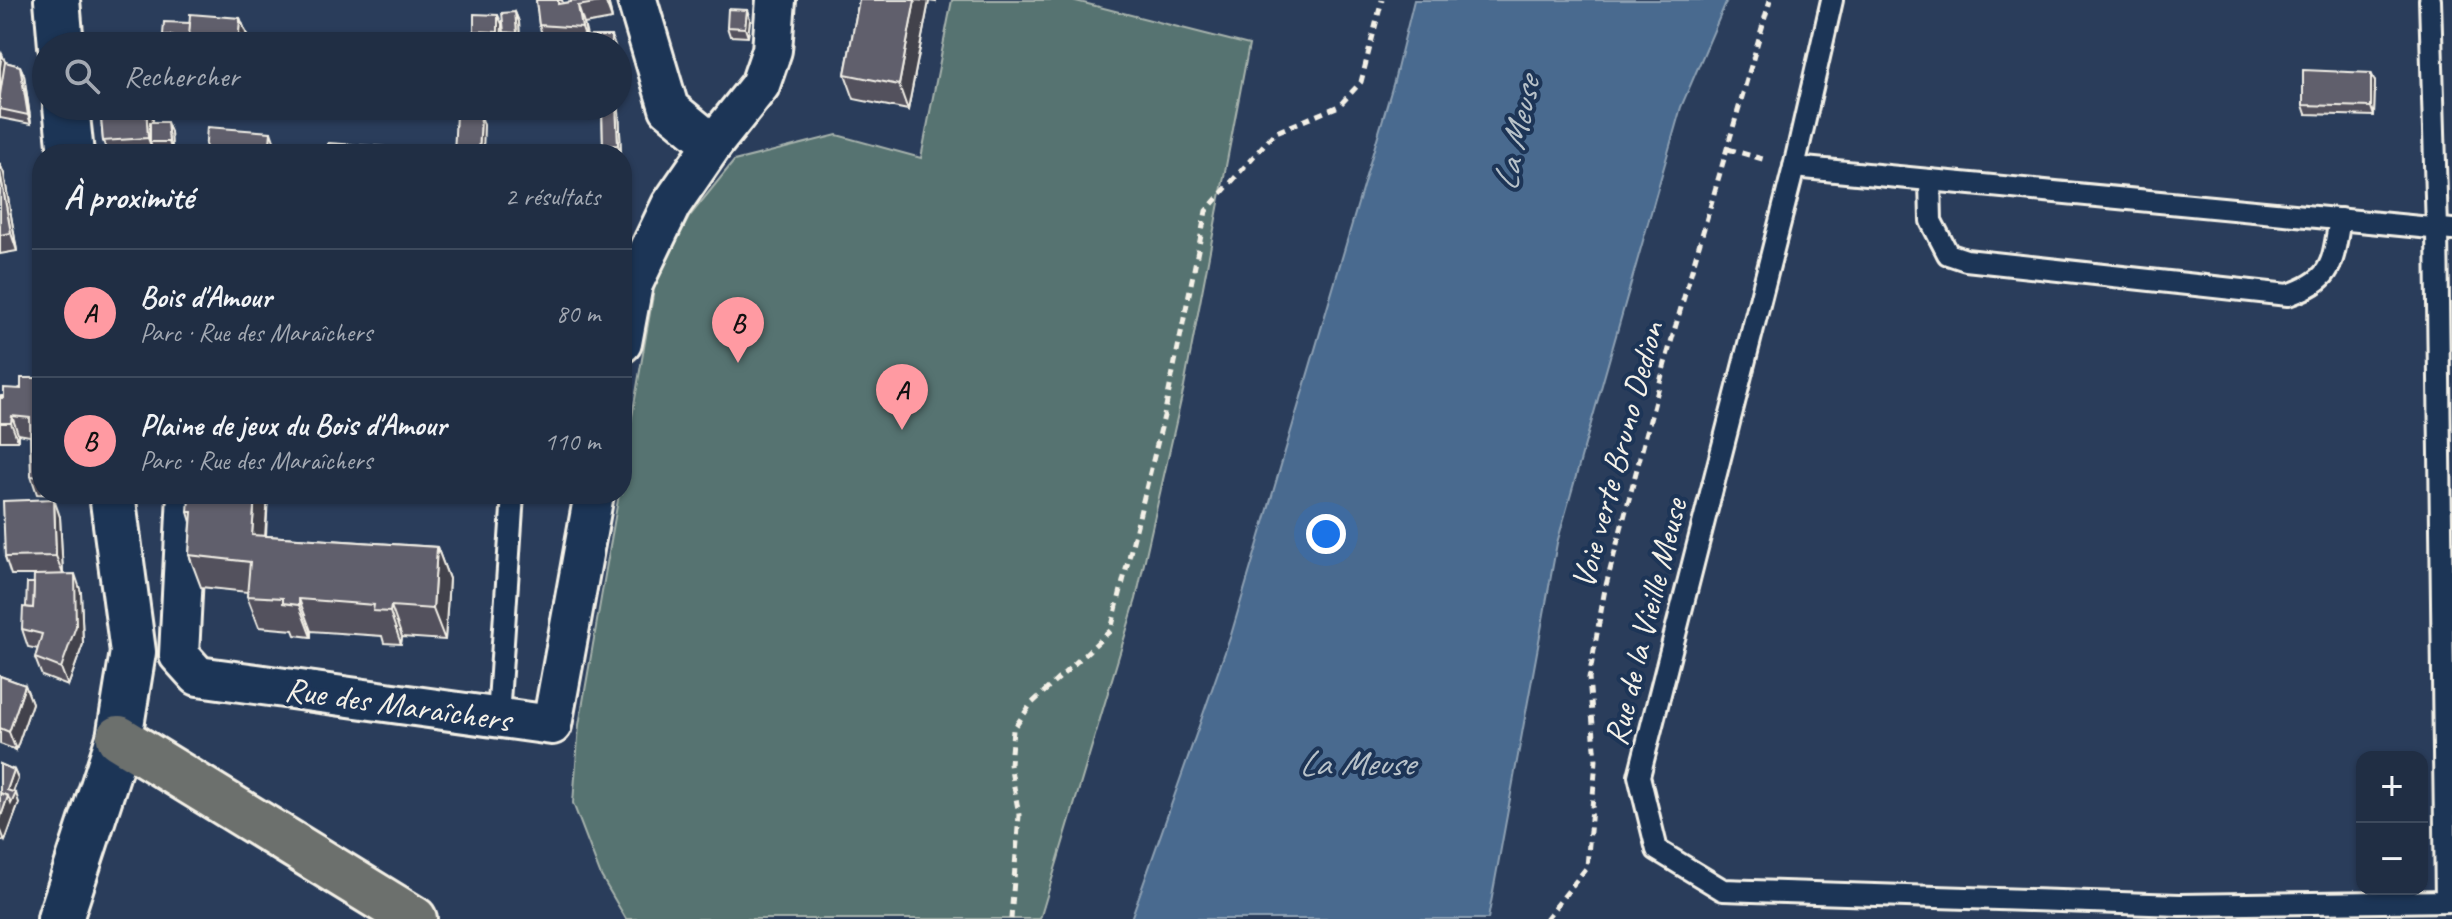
<!DOCTYPE html>
<html lang="fr">
<meta charset="utf-8">
<style>
:root{--surface:#202e44;--page:#2d3a4f;--text:#f1f3f6;--muted:#a2a8b2;--line:#3d4a5d;--accent:#ff9aa2}
body{margin:0;font-family:Caveat,sans-serif;background:var(--page);color:var(--text)}
.controls{position:absolute;right:24px;bottom:24px;display:grid;overflow:hidden;border-radius:16px;box-shadow:0 2px 6px #0004}
.controls button{width:72px;height:72px;display:grid;place-items:center;padding:0;border:0;border-bottom:2px solid var(--line);background:var(--surface);color:var(--text);font:40px sans-serif}
.you{position:absolute;left:1326px;top:534px;width:28px;height:28px;margin:-20px;border:6px solid #fff;border-radius:50%;background:#1a73e8;box-shadow:0 0 0 12px #1a73e833}
.badge{display:grid;place-items:center;width:52px;height:52px;border-radius:50%;background:var(--accent);color:#111;font-size:26px;font-weight:700}
.pin{position:absolute;translate:-50% -66px;filter:drop-shadow(0 2px 4px #0008)}
.pin::after{content:'';position:absolute;top:42px;width:28px;height:24px;background:inherit;clip-path:polygon(0 0,100% 0,50% 100%)}
.list{margin:0;padding:0;list-style:none}
h2{display:flex;justify-content:space-between;align-items:center;height:104px;margin:0;padding:0 32px;font-size:34px}
h2 small{font-size:26px;font-weight:400;color:var(--muted)}
.list li{display:grid;grid-template-columns:52px 1fr auto;gap:24px;align-items:center;box-sizing:border-box;height:128px;padding:0 32px;border-top:2px solid var(--line)}
.list b{display:block;font-size:30px;white-space:nowrap}
.list p{margin:0;font-size:26px;white-space:nowrap;color:var(--muted)}
.list em{font-size:26px;font-style:normal;color:var(--muted)}
.icon{flex:none;width:44px;height:44px;fill:none;stroke:currentColor;stroke-width:2;stroke-linecap:round;stroke-linejoin:round}
.map{position:relative;flex:none;width:2452px;height:919px;overflow:hidden}
.search{position:absolute;background:var(--surface);box-shadow:0 2px 6px #0004;left:32px;top:32px;width:600px;height:88px;display:flex;align-items:center;gap:20px;box-sizing:border-box;padding:0 28px;border-radius:44px;color:var(--muted);font-size:30px}
.panel{position:absolute;background:var(--surface);box-shadow:0 2px 6px #0004;left:32px;top:144px;width:600px;height:360px;border-radius:32px}
.map>svg:first-child{display:block}
</style>
<div class="map">
<svg width="2452" height="919" viewBox="0 0 2452 919">
<rect width="100%" height="100%" fill="#2a3d5b"/>
<filter id="ink" filterUnits="userSpaceOnUse"><feTurbulence type="fractalNoise" baseFrequency=".0125" numOctaves="2"/><feDisplacementMap in="SourceGraphic" scale="16" xChannelSelector="R" yChannelSelector="G"/><feConvolveMatrix kernelMatrix="1 2 1 2 8 2 1 2 1" color-interpolation-filters="sRGB"/></filter>
<g filter="url(#ink)">
<path fill="#577371" stroke="#a6b2ac" stroke-width="2" d="M952,0H1072L1249,45L1184,387L1136,599L1040,919H626L601,876L573,803L579,725L619,494H622V474L655,284L689,217L734,161L837,135L921,158Z"/>
<path fill="#496a8f" stroke="#8da0b3" stroke-width="2" d="M1414,0H1727L1681,107L1557,543L1488,919H1131L1231,635L1394,81Z"/>
<g fill="none" stroke-linecap="round" stroke-linejoin="round">
<defs>
<g id="lane">
<path d="M1832,0L1794,167L1639,776L1657,850L1723,890L2180,905L2452,901"/>
<path d="M2430,0L2437,229L2446,901"/>
<path d="M1794,167L2452,230"/>
<path d="M1930,180L1931,221L1948,254L1966,260L2288,295C2334,279 2332,264 2340,219"/>
<path d="M498,717L513,494"/>
</g>
<g id="street">
<path d="M637,0L669,108L713,144"/>
<path d="M622,343L633,284L671,205L713,144L760,85L772,50L776,0"/>
<path d="M187,494L179,655L198,676L552,725L594,494"/>
</g>
<g id="secondary">
<path d="M57,0L61,46"/>
<path d="M66,106L71,154"/>
<path d="M60,919L119,738L133,652L112,494"/>
</g>
<path id="highway" d="M119,738L414,919"/>
</defs>
<use href="#lane" stroke="#f4f1e8" stroke-width="26"/>
<use href="#street" stroke="#f4f1e8" stroke-width="44"/>
<use href="#secondary" stroke="#f4f1e8" stroke-width="50"/>
<use href="#highway" stroke="#f4f1e8" stroke-width="50"/>
<g stroke="#f4f1e8" stroke-width="5" stroke-dasharray="8 6" stroke-linecap="butt">
<path d="M1728,149L1766,160"/>
<path d="M1011,919L1019,815L1010,764L1013,730L1031,704L1111,630L1164,416L1206,211L1274,133L1339,106L1361,82L1382,0"/>
<path d="M1546,919L1587,867L1596,760L1589,678L1605,589L1667,356L1770,0"/>
</g>
<use href="#lane" stroke="#1d3557" stroke-width="20"/>
<use href="#street" stroke="#1d3557" stroke-width="38"/>
<use href="#secondary" stroke="#1d3557" stroke-width="44"/>
<use href="#highway" stroke="#6c706d" stroke-width="44"/>
</g>
<g fill="#53515d" stroke="#f4f1e8" stroke-width="2">
<path d="M536,0H562L563,3L608,0L612,19L584,24L587,36H611L615,46H568V44L545,43L539,25Z"/>
<path d="M859,0H936V2L929,1L908,110L854,99L845,74Z"/>
<path d="M747,10L750,19L748,37L730,36L727,27Z"/>
<path d="M515,12L519,22L520,42H507L504,32Z"/>
<path d="M240,18L247,35L246,46H186L166,44L163,35L190,23Z"/>
<path d="M502,24L501,41H477L474,31Z"/>
<path d="M0,53L2,54L5,62L20,66L24,75L31,124L0,118Z"/>
<path d="M2371,73L2375,82L2374,116L2306,114L2303,105Z"/>
<path d="M100,106H152L153,122L171,132L172,151L154,152V154H108L103,141Z"/>
<path d="M574,106H618L619,111L621,154H606L603,146L602,106L575,109Z"/>
<path d="M0,164L4,174L17,251L0,254Z"/>
<path d="M42,371V494H78V496L37,494L31,476L30,436L18,434V441H0V396H4L40,378Z"/>
<path d="M194,494H268L266,536L437,547L449,579L445,640L402,637L401,644L384,643L382,636L311,631V637L295,635L293,630L259,627L247,596L248,592L201,587L189,555L191,522L188,512Z"/>
<path d="M60,517L63,574L81,592L83,644L68,686L42,676L35,658L38,649L28,647L22,629L26,607L34,583V575H11L5,557Z"/>
<path d="M0,676L25,685L32,703L16,750L0,744Z"/>
<path d="M0,764L14,770L18,779L13,792L19,803L5,841L0,840Z"/>
</g>
<g fill="#43424c" stroke="#f4f1e8" stroke-width="2">
<path d="M605,0H608L612,19Z"/>
<path d="M915,0L929,1L908,110L899,85Z"/>
<path d="M578,6L584,24L588,46L582,28Z"/>
<path d="M747,10L750,19L748,37L745,28Z"/>
<path d="M515,12L519,22L520,42L517,33Z"/>
<path d="M498,15L502,24L501,41L498,32Z"/>
<path d="M240,18L247,35L246,46H238Z"/>
<path d="M2,54L9,72L0,109V67Z"/>
<path d="M20,66L24,75L31,124L28,115Z"/>
<path d="M618,68L620,106L618,102Z"/>
<path d="M2371,73L2375,82L2374,116L2371,107Z"/>
<path d="M146,106H152L154,142H150L154,154L148,138Z"/>
<path d="M616,106H618L619,111L621,154L618,145Z"/>
<path d="M481,116L484,125L483,154H479Z"/>
<path d="M167,122L171,132L172,151L169,142Z"/>
<path d="M271,132L277,150V154H269Z"/>
<path d="M0,164L4,174L17,251L11,233L0,172Z"/>
<path d="M12,416L18,434V441L11,423Z"/>
<path d="M255,494H268L263,566L252,535Z"/>
<path d="M54,499L60,517L63,574L56,556Z"/>
<path d="M437,547L449,579L445,640L433,609Z"/>
<path d="M75,574L81,592L83,644L68,686L61,668Z"/>
<path d="M299,599L311,631V637L299,605Z"/>
<path d="M391,606L402,637L401,644L390,612Z"/>
<path d="M25,685L32,703L16,750L9,732Z"/>
<path d="M14,770L18,779L10,800L7,790Z"/>
<path d="M16,793L19,803L5,841L0,828V819L8,796Z"/>
</g>
<g fill="#605e6c" stroke="#f4f1e8" stroke-width="2">
<path d="M536,0H558V4L571,2V0L605,1L578,6L582,28L539,25Z"/>
<path d="M859,0H915L899,85L845,74Z"/>
<path d="M728,9L747,10L745,28L727,27Z"/>
<path d="M515,12L517,33L504,32L502,13Z"/>
<path d="M190,14L240,18L238,46H188Z"/>
<path d="M474,14L498,15V32L474,31Z"/>
<path d="M164,22L190,23L189,37L163,35Z"/>
<rect x="568" y="36" width="43" height="10"/>
<path d="M5,62L20,66L28,115L0,109V95Z"/>
<path d="M2303,70L2371,73V107L2303,105Z"/>
<path d="M100,106H146L148,138L103,141Z"/>
<path d="M602,106H616L618,145L603,146Z"/>
<path d="M456,114L481,116L479,154H454Z"/>
<path d="M150,122H167L169,142H150Z"/>
<path d="M207,127L271,132L269,154H205Z"/>
<path d="M328,143L443,151V154H328Z"/>
<path d="M0,172L11,233L0,235Z"/>
<path d="M39,371H42V477L31,476L30,418L12,416L11,423H0V398H4V388L21,389V378H40Z"/>
<path d="M194,494H255L252,535L437,547L433,609L391,606L390,612L373,611L374,605L299,599V605L283,603V598L247,596L250,562L189,555L192,512H188L189,497H194Z"/>
<path d="M54,499L56,556L5,557L3,501Z"/>
<path d="M75,574L76,626L61,668L35,658L42,634L22,629L23,607L33,608L34,575Z"/>
<path d="M27,583H34L33,608L26,607Z"/>
<path d="M0,676L25,685L9,732L0,728Z"/>
<path d="M0,764L14,770L7,790L16,793L11,804L8,796L0,793Z"/>
<path d="M0,793L8,796L0,819Z"/>
</g>
</g>
<g text-anchor="middle" dominant-baseline="central" stroke-width="8" stroke-linejoin="round" paint-order="stroke">
<g font-size="34" fill="#f4f1e8" stroke="#1d3557">
<text transform="translate(1617 455) rotate(-75)">Voie verte Bruno Dedion</text>
<text transform="translate(1645 622) rotate(-76)">Rue de la Vieille Meuse</text>
<text transform="translate(398 704) rotate(8)">Rue des Maraîchers</text>
</g>
<g font-size="36" font-style="italic" fill="#b8c2c9" stroke="#1d3557">
<text transform="translate(1516 134) rotate(-78)">La Meuse</text>
<text x="1356" y="763">La Meuse</text>
</g>
</g>
</svg>
<div class="controls">
<button>+</button>
<button>−</button>
</div>
<div class="you"></div>
<div class="pin badge" style="left:902px;top:430px">A</div>
<div class="pin badge" style="left:738px;top:363px">B</div>
<div class="search"><svg class="icon" aria-label="search" viewBox="0 0 24 24"><circle cx="10" cy="10" r="6"/><path d="M15 15l6 6"/></svg>Rechercher</div>
<section class="panel">
<h2>À proximité<small>2 résultats</small></h2>
<ul class="list">
<li><span class="badge">A</span><div><b>Bois d'Amour</b><p>Parc · Rue des Maraîchers</p></div><em>80 m</em></li>
<li><span class="badge">B</span><div><b>Plaine de jeux du Bois d'Amour</b><p>Parc · Rue des Maraîchers</p></div><em>110 m</em></li>
</ul>
</section>
</div>
